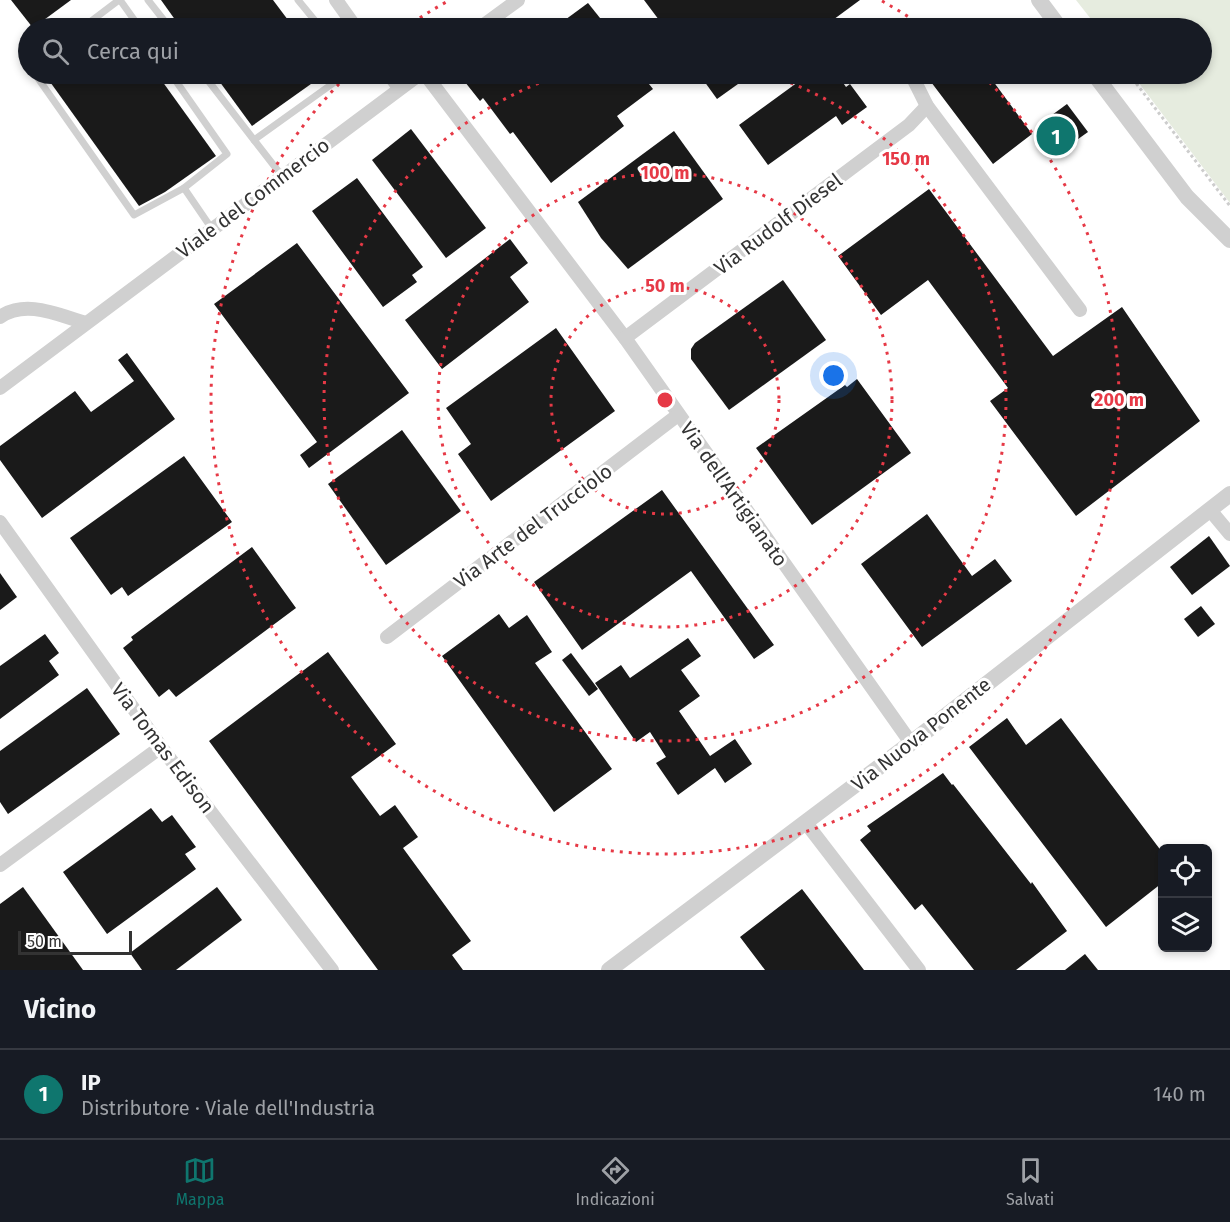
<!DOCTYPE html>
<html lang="it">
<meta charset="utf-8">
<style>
:root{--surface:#171b24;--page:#20242c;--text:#f1f3f6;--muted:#9ea1a6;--line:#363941;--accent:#0f766e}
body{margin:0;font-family:"Fira Sans",sans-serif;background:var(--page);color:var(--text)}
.controls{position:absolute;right:18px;bottom:18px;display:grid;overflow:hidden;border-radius:9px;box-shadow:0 3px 9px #0003}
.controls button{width:54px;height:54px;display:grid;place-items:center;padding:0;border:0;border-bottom:2px solid var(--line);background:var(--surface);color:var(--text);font:30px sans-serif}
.scale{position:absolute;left:18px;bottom:15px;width:114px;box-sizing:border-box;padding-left:6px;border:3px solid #333;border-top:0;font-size:16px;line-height:21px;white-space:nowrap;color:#333;-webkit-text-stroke:4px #fff;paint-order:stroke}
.you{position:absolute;left:834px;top:376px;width:21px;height:21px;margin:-15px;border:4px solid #fff;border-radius:50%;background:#1a73e8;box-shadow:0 0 0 9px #1a73e833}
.badge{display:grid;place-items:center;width:39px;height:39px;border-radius:50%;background:var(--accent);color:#fff;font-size:20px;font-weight:700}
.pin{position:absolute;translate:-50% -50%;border:3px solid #fff;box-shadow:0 2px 6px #0006}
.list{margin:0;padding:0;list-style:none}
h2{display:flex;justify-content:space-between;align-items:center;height:78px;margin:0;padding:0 24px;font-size:26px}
h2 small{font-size:20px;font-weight:400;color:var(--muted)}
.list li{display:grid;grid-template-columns:39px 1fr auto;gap:18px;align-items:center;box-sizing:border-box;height:90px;padding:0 24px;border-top:2px solid var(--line)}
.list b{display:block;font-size:22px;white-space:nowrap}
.list p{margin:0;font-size:20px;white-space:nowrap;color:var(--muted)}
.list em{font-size:20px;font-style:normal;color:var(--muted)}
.icon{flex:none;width:33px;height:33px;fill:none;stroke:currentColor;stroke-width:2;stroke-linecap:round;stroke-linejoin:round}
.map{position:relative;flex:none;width:1230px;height:970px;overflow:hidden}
.search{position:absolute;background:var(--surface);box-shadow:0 3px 9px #0003;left:18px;right:18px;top:18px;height:66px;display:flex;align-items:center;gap:15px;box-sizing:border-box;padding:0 21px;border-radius:33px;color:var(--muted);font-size:22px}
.sheet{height:168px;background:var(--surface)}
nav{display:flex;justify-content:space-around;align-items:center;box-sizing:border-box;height:84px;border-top:2px solid var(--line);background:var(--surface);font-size:16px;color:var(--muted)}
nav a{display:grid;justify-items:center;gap:3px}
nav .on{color:var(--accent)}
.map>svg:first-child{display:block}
</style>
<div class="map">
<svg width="1230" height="970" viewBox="0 0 1230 970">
<rect width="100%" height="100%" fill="#fff"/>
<path fill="#e6ecdf" d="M1076,0H1230V203L1132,74H1202V28H1098Z"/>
<g fill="#1a1a1a">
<path d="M11,0H71L33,28Z"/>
<path d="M161,0H273L294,28H181Z"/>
<path d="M644,0H860L822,28H665Z"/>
<path d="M588,3L608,28H554Z"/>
<path d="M56,74H157L216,156L165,192L139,206L48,79Z"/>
<path d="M214,74H325L252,126Z"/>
<path d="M477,74H641L653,89L617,116L624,126L551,183L513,132L510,134L483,98L480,101L465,82Z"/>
<path d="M699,74H752L717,99Z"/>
<path d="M809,74H837L846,87L850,84L867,107L842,125L836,116L768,165L739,125Z"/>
<path d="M925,74H1004L993,81L1032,134L993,164Z"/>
<path d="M1067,104L1088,132L1057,154L1037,126Z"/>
<path d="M411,129L486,228L446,258L372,160Z"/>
<path d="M674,131L723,199L628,269L601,238L578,202Z"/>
<path d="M357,178L423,267L412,275L417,282L383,307L312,211Z"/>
<path d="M929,189L1053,356L1122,307L1200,421L1076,516L990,401L1008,388L928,280L881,315L838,256Z"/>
<path d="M510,239L528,263L510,277L529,302L442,369L405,320Z"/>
<path d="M297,243L409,393L309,468L300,455L317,442L214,304Z"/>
<path d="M783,280L826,340L729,410L691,359V349L695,343Z"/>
<path d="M556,328L615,411L491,501L458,454L471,444L446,408Z"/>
<path d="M127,353L175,419L42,518L0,460V446L75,391L91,412L134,381L118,360Z"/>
<path d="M857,379L911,453L812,525L756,448L845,385L847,387Z"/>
<path d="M402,430L461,511L386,565L328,484Z"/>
<path d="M184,456L232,522L128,596L122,587L111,595L70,538Z"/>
<path d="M662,490L774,645L754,659L691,571L582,650L534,582Z"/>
<path d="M927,514L972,576L995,559L1012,581L922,647L861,564Z"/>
<path d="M1209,536L1230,566L1192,595L1170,567Z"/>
<path d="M252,547L296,608L176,697L169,689L159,697L123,648L133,640L131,637Z"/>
<path d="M0,573L17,597L0,610Z"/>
<path d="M1201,606L1215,624L1198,637L1184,619Z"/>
<path d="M499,614L509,628L527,615L552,652L535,663L612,769L554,812L442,656Z"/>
<path d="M45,634L59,653L49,661L59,675L0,719V666Z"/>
<path d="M688,638L701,656L681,670L700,696L679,711L710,756L735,739L752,764L725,783L715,768L678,795L656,763L666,757L650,732L636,742L595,683L621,665L630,678Z"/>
<path d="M328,652L396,744L351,777L380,816L395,805L418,837L403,848L471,941L452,955L463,970H378L209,741Z"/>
<path d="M571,653L598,689L589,696L562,660Z"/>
<path d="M87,688L120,734L8,814L0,802V751Z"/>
<path d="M1007,718L1026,745L1061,718L1162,852V883L1106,927L969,747Z"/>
<path d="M943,773L952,785L953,784L1031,884L1032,882L1067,931L1016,970H974L922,904L915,910L860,840L871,831L867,826Z"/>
<path d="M151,808L162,822L172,815L196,847L185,854L196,869L107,934L63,872Z"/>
<path d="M23,887L83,970H0V904Z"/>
<path d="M217,887L242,920L176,970H142L130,953Z"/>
<path d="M802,889L828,923L864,970H765L740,937Z"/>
<path d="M1085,954L1098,970H1065Z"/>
</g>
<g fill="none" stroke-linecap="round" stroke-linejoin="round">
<g stroke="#cdcdcd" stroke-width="3" stroke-dasharray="3 3" stroke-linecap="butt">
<path d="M1103,28L1109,22"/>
<path d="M1129,74L1230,206"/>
</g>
<g stroke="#d0d0d0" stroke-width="7">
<path d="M120,0L140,28"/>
<path d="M148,0L170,28"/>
<path d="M298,0L321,28"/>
<path d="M82,28L119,0"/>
<path d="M35,74L134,215L184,188L212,229"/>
<path d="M171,74L227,154L184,188"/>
<path d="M203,74L254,140"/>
<path d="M282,176L254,140L346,74"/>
</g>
<g stroke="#d0d0d0" stroke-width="14">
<path d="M336,0L356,28"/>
<path d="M480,28L518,0"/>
<path d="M389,74L399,88"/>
<path d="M425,74L625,338L911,743"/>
<path d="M911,74L927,106L1080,310"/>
<path d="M0,317C26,299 58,315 86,323"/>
<path d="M625,338L909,125L927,106"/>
<path d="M0,388L420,74"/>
<path d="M1210,510L1230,534"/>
<path d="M0,522L161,747L332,970"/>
<path d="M387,637L678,415"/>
<path d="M806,823L919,970"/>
<path d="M0,865L161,747"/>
</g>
<g stroke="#d0d0d0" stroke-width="16">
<path d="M1039,0L1060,28"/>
<path d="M1094,74L1187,197L1230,240"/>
<path d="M609,970L911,743L1230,494"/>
</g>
</g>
<g fill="none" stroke="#e63946" stroke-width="3" stroke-dasharray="3 6">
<circle cx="665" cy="400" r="114"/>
<circle cx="665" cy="400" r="227"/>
<path d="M765 74A341 341 0 1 1 565 74"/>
<path d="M405 28A454 454 0 0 1 448 1M882 1A454 454 0 0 1 925 28M983 76A454 454 0 1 1 347 76"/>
</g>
<g text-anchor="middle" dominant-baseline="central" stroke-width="6" stroke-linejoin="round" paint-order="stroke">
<g font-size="20" fill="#333" stroke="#fff">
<text transform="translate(253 198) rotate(-37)">Viale del Commercio</text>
<text transform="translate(778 224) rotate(-37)">Via Rudolf Diesel</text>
<text transform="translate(734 494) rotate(55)">Via dell'Artigianato</text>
<text transform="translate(533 526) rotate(-37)">Via Arte del Trucciolo</text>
<text transform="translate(921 734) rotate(-38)">Via Nuova Ponente</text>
<text transform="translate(163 748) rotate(53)">Via Tomas Edison</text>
</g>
</g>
<circle cx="665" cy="400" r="9" fill="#e63946" stroke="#fff" stroke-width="3"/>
<g font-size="18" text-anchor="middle" font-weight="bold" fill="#e63946" stroke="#fff" stroke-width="6" stroke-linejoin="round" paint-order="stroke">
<text x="906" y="165">150 m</text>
<text x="665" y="179">100 m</text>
<text x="665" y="292">50 m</text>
<text x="1119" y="406">200 m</text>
</g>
</svg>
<div class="controls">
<button><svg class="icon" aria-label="locate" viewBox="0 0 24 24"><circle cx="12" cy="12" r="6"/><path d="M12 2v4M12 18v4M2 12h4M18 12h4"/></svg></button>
<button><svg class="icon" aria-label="layers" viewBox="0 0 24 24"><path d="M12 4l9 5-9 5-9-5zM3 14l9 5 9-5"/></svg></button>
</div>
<div class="scale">50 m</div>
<div class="you"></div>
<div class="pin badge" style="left:1056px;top:136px">1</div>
<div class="search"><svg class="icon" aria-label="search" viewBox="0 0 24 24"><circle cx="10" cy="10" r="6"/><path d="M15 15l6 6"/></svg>Cerca qui</div>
</div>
<section class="sheet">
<h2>Vicino<small></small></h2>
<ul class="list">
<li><span class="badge">1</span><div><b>IP</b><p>Distributore · Viale dell'Industria</p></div><em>140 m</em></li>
</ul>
</section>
<nav>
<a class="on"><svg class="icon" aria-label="map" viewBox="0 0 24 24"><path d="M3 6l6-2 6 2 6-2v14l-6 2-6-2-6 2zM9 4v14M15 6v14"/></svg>Mappa</a>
<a><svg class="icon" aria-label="directions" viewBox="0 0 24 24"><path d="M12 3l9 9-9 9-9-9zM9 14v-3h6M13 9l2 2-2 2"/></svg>Indicazioni</a>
<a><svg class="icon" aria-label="saved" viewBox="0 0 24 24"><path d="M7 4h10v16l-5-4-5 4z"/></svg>Salvati</a>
</nav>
